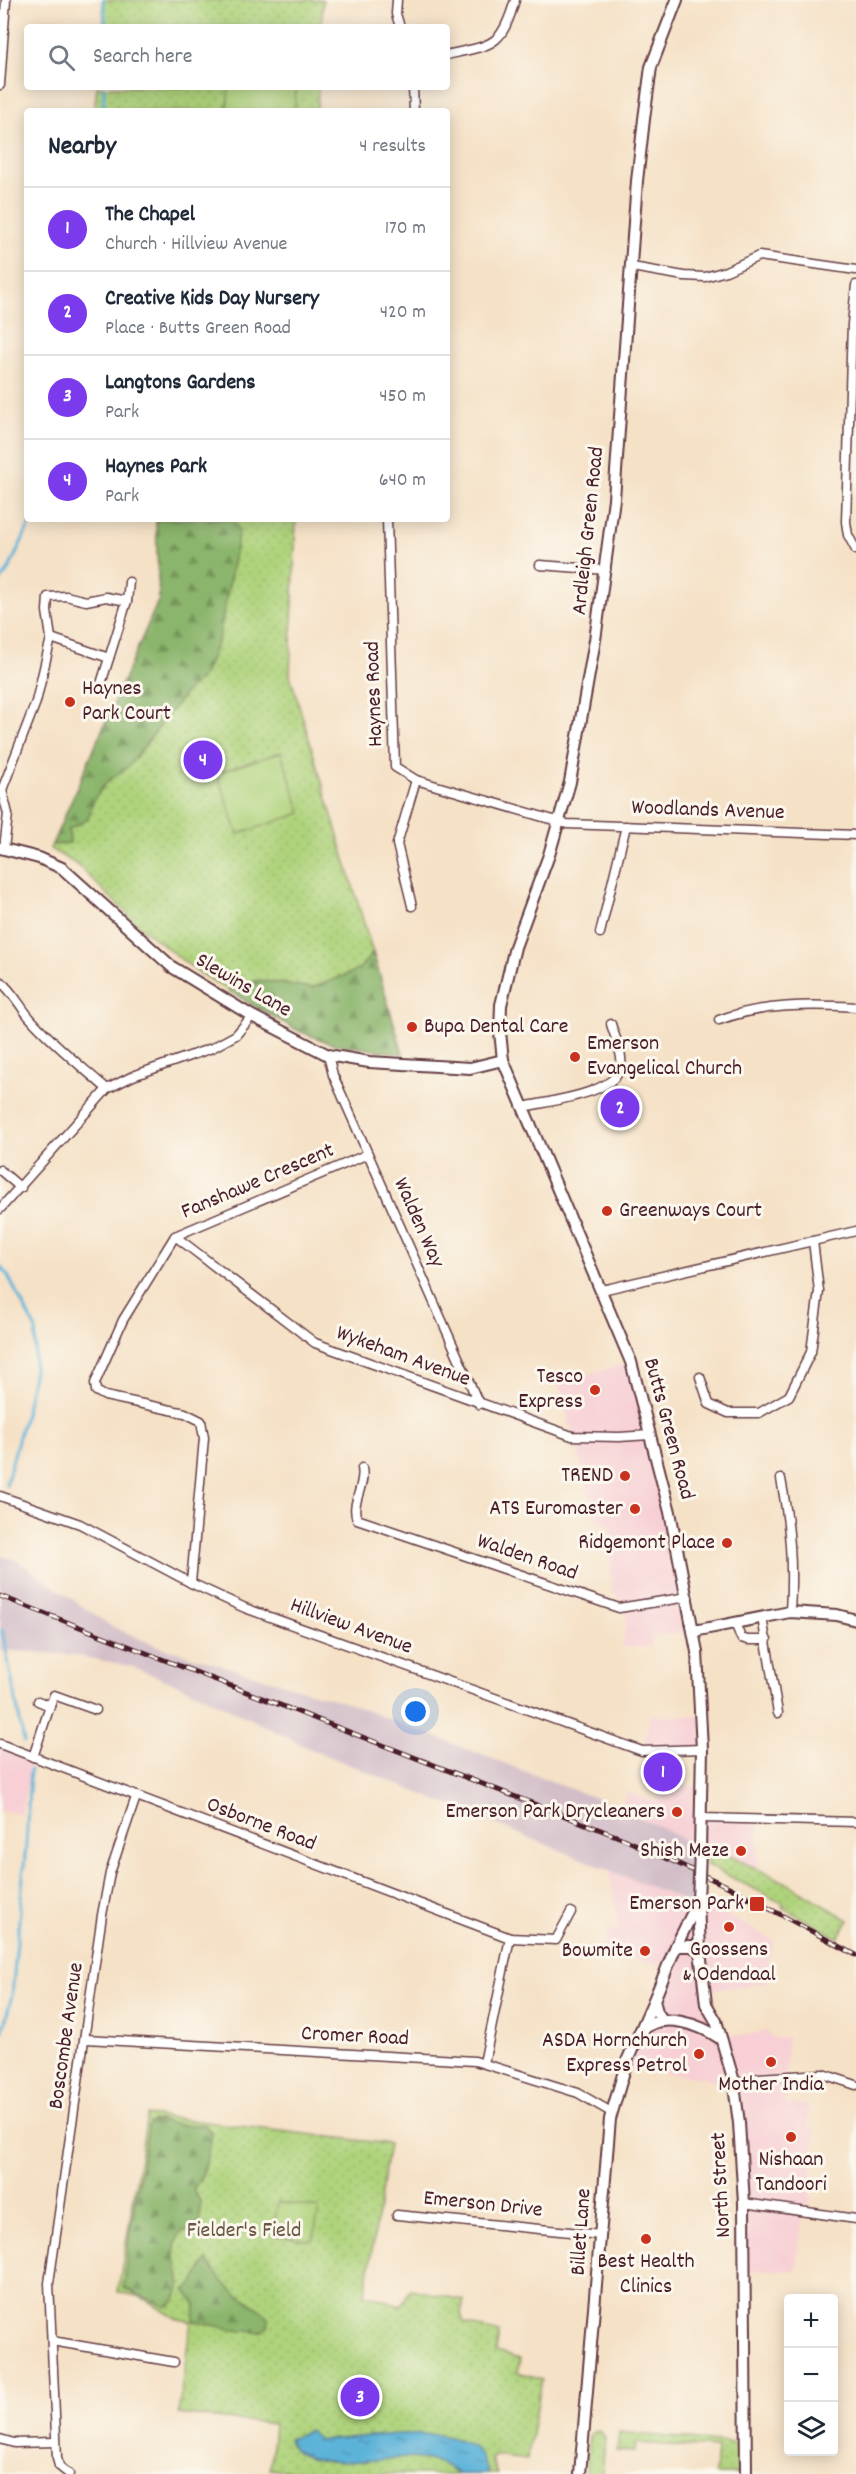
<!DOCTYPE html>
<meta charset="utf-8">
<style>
:root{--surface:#fff;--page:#f6f6f7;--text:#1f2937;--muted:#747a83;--line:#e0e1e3;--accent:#7c3aed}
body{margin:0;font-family:Dekko,sans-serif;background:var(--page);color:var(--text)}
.controls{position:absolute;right:18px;bottom:18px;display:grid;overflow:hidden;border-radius:6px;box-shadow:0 3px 15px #0003}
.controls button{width:54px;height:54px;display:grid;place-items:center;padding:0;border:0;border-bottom:2px solid var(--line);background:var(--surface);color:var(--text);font:30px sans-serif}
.you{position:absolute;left:416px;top:1712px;width:21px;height:21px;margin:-15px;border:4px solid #fff;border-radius:50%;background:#1a73e8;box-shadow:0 0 0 9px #1a73e833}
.badge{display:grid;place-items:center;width:39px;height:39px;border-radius:50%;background:var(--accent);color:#fff;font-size:20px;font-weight:700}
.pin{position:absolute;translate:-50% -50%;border:3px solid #fff;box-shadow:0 2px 6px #0006}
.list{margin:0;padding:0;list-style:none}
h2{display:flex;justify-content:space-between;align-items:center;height:78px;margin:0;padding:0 24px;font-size:26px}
h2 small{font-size:20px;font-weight:400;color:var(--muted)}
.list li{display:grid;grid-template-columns:39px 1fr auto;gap:18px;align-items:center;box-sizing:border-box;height:84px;padding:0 24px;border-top:2px solid var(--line)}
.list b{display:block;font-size:22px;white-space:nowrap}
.list p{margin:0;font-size:20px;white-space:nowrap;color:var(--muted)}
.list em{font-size:20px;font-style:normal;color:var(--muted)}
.icon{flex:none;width:33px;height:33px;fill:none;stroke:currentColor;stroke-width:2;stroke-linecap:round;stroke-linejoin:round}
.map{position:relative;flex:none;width:856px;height:2474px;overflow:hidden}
.search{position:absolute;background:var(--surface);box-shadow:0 3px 15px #0003;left:24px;top:24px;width:426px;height:66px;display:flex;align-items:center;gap:15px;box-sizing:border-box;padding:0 21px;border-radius:6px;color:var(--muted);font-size:22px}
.panel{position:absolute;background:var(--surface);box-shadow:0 3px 15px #0003;left:24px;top:108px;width:426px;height:414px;border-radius:6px}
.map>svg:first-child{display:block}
</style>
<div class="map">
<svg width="856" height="2474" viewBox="0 0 856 2474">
<defs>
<pattern id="green-dots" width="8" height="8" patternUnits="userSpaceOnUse" patternTransform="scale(1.5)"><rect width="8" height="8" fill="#afd37c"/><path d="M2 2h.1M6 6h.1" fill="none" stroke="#98b56b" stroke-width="1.8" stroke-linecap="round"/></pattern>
<pattern id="forest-firs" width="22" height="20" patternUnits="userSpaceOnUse" patternTransform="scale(1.5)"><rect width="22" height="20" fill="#8bb56c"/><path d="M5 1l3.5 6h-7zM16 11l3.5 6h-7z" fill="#749359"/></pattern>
<pattern id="water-ripples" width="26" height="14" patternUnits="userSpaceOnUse" patternTransform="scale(1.5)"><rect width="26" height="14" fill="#5cb3d9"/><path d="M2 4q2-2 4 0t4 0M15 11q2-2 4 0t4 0" fill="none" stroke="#4e91b0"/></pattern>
</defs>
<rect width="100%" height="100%" fill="#fbf7ec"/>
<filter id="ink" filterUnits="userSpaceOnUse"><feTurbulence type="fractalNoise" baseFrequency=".0167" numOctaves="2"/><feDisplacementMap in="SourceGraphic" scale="12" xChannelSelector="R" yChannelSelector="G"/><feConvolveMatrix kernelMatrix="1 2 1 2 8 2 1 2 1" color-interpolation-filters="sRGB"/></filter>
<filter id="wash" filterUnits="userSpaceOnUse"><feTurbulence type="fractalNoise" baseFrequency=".008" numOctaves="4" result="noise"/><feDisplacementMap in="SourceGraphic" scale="24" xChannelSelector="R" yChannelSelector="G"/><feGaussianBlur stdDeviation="1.35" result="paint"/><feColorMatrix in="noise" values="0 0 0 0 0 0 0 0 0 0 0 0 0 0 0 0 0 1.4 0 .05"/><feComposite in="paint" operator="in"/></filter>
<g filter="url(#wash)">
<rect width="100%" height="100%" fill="#f5e1c6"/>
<g fill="#f7cfd4">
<path d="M631,1362L694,1631L651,1637L652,1647H622L627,1618L620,1598L611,1592L610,1525L598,1522L558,1383Z"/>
<path d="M651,1714L663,1717L701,1715L702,1749L642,1751Z"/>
<path d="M0,1744L33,1757L21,1814L0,1811Z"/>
<path d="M660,1785L702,1786V1818L758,1820V1868L716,1848L694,1845L621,1808L627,1792L659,1803Z"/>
<path d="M609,1870L692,1904L719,1910L774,1941L768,1962L766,1983L705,1991L721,2039L727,2035L740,2036L767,2031L772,2038L787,2037L785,2105H808L809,2128L815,2129L809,2205H804L796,2271L745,2270L734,2082L624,2068L667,1966L603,1952L607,1929L619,1930Z"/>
</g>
<path fill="#d2bdc8" d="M0,1555L16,1560L111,1626L157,1646L347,1703L621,1808L694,1845L693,1904L308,1748L198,1693L130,1666L74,1655L0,1650Z"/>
<g fill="url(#green-dots)" stroke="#7c7954" stroke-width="1.5">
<path d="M103,0H323L321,27H104Z"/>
<path d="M97,87H318L317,111H94Z"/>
<path d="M156,519H296L290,675L403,1054L330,1043L299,1031L257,1008L195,970L140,927L78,865L50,849L134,662L159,599Z"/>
<path d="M713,1848L785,1882L849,1920L838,1938L782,1907L784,1904L707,1865V1856Z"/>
<path d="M147,2115L389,2144L365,2294L401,2305L411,2289L464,2300L461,2314L464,2323L499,2333L496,2352L520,2359L517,2372L542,2380L527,2460L494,2456L491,2460L497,2474H315L270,2469L274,2424L178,2414L191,2321L177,2319L141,2297L118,2292Z"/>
<path d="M600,2430L605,2438L602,2474H586L589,2436L593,2431Z"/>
<path d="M619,2432L738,2444V2474H715L717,2448L636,2443L635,2452L617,2451Z"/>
</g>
<g fill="url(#forest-firs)" stroke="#6a6a4c" stroke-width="1.5">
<path d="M156,519H232L239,531L219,638L204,675L186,692L129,766L107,782L94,799L88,819L69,829L70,843L52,845L159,599Z"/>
<path d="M373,953L403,1054L330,1043L299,1031L229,991L237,984L259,980L312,988L358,970Z"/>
<path d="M159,2120L178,2125H205L212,2134L204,2171L193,2190L200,2201V2227L181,2232C165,2261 182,2262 180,2284C179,2290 176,2297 173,2303L166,2307L124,2288L129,2236L149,2123Z"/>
<path d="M208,2260C214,2272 224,2285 236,2293C250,2304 258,2304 269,2319L268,2326L261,2332L241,2331L194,2321L195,2303L185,2290C200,2281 198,2269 208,2260Z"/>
</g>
<g fill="#afd37c" stroke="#7c7954" stroke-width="1.5">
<path d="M229,87H296L294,111H227Z"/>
<path d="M281,752L301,813L238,834L217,773Z"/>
<path d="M278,2202L319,2208L313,2241L273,2235Z"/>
</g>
<path fill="url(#water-ripples)" stroke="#536982" stroke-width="1.5" d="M309,2430L319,2440C358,2440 451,2419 479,2453C484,2459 486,2467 488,2474H457C444,2461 422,2458 404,2458C376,2458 296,2474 289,2439Z"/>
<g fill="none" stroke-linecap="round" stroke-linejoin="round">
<g stroke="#5cb3d9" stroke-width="3">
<path d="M103,0L106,27"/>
<path d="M103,111L104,87"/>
<path d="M0,582L9,569L32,519"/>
<path d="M0,1266L7,1274L36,1330L34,1370L25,1414L6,1485"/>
<path d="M2,1630L24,1742"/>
<path d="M0,2041L12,1995L26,1845L30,1770"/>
</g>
</g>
</g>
<g filter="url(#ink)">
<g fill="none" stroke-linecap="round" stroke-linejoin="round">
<defs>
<g id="minor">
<path d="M397,0L396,14L400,27"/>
<path d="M447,55C493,44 501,48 515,0"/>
<path d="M0,85L6,0"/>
<path d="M413,87L414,111"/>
<path d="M632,267L684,276L705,277L726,271L759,256L856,270"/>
<path d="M856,285L852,324L846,522L848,535L856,550"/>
<path d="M387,519L395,767L416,780L567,824L856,835"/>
<path d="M540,565L606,570"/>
<path d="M51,638L109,658"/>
<path d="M100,687L127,601L129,582"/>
<path d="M4,849L8,814L2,790L36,702L51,638L47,611L48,597L66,596L86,601L106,597L127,601"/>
<path d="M412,906L397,844L416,780"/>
<path d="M600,933L626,826"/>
<path d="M0,981C13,992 19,1005 30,1018C53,1044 81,1066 107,1089"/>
<path d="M719,1020C762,1004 810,1004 856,1007"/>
<path d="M328,1055L333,1075L479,1404"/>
<path d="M524,1107C548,1101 618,1094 621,1065C623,1053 614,1035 611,1024"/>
<path d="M0,1170L21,1188"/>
<path d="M0,1209L107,1089L133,1076L212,1048L236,1035L252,1016"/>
<path d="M175,1236L315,1343L572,1436L619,1437L650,1435"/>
<path d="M602,1290L856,1231"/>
<path d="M700,1377L709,1404L728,1413H759L789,1396L811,1352L819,1291L813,1241"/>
<path d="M362,1468C366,1486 350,1503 357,1519L619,1608L688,1597"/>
<path d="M781,1479C790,1527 793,1563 790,1612"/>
<path d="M0,1496L80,1524L191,1583L245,1608L642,1751L702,1749"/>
<path d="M191,1583L204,1438L201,1421L185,1413L105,1396L96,1391L95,1383L123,1320L175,1236L368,1154"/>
<path d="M762,1617L778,1713"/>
<path d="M735,1623L741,1638L748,1640H767"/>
<path d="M38,1701L50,1706L54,1695L96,1710"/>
<path d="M0,1744L510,1938L556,1940L571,1912"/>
<path d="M33,1757L50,1706"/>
<path d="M702,1818L856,1822"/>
<path d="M86,2039L475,2061L578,2093L611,2112"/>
<path d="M484,2063L510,1938"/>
<path d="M734,2084L758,2078L823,2074L856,2085"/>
<path d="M744,2203L856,2219"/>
<path d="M397,2215L601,2235"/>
<path d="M52,2341L174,2362"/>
<path d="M0,2439L14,2443L55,2442"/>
<path d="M69,2474L59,2466L57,2458L49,2283L102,1915L110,1873L136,1797"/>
</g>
<g id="tertiary">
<path d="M677,0L651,67L644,119L637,181L614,499L595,640L570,782L549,855L515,947L501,1005L500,1032L503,1060L631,1362L670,1512L697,1652L702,1749L700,1851"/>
<path d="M0,848L39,858L62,868L172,967L252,1016L328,1055L369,1062L470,1068L503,1060"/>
<path d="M694,1631L790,1612L837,1615L856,1620"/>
<path d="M698,1901L700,1951L706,2004L716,2021L733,2078L739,2123L744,2203L746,2474"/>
<path d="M676,1946H691L700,1951"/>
<path d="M663,2021L657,2012L654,2000L676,1946L697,1904"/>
<path d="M642,2031C661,2010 701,2025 721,2039"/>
<path d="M580,2474L610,2119L627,2061L654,2000"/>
</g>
</defs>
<use href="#minor" stroke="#643c42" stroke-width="11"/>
<use href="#tertiary" stroke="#643c42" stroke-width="14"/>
<use href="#minor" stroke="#fff" stroke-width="8"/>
<use href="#tertiary" stroke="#fff" stroke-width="10"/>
<defs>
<path id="rail" d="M0,1596L624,1839L727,1886L856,1955"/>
</defs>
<use href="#rail" stroke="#4a1f2b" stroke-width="5"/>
<use href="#rail" stroke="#fbf7ec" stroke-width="3" stroke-dasharray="9" stroke-linecap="butt"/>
<defs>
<path id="tertiary-bridge" d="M698,1901L700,1851"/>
</defs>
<use href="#tertiary-bridge" stroke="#643c42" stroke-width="14" stroke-linecap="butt"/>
<use href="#tertiary-bridge" stroke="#fff" stroke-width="10"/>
</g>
</g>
<g fill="#c8321e" stroke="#fbf7ec" stroke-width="2">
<circle cx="70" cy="702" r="6"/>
<circle cx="412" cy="1027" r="6"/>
<circle cx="575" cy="1057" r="6"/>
<circle cx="607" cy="1211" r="6"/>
<circle cx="595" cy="1390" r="6"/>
<circle cx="625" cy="1476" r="6"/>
<circle cx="635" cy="1509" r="6"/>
<circle cx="727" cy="1543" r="6"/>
<circle cx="677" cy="1812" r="6"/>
<circle cx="741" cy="1851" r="6"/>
<rect x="749" y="1896" width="16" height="16" rx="3"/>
<circle cx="729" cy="1927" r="6"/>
<circle cx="645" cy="1951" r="6"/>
<circle cx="699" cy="2054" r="6"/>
<circle cx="771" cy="2062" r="6"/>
<circle cx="791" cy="2137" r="6"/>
<circle cx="646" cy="2239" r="6"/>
</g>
<g text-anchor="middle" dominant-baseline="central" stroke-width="6" stroke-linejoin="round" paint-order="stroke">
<g font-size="22" fill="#4a1f2b" stroke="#fbf7ec">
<text transform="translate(589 531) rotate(-84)">Ardleigh Green Road</text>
<text transform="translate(375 694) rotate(-92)">Haynes Road</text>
<text transform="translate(708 811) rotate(2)">Woodlands Avenue</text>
<text transform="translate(243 986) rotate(30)">Slewins Lane</text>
<text transform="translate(258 1182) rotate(-23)">Fanshawe Crescent</text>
<text transform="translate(418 1223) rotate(66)">Walden Way</text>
<text transform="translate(403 1357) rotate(20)">Wykeham Avenue</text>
<text transform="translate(668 1429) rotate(75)">Butts Green Road</text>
<text transform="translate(527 1558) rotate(19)">Walden Road</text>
<text transform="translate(351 1627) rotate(20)">Hillview Avenue</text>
<text transform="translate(261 1825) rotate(21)">Osborne Road</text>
<text transform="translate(67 2036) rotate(-82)">Boscombe Avenue</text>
<text transform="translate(355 2037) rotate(3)">Cromer Road</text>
<text transform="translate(722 2185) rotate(-93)">North Street</text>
<text transform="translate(483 2205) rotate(6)">Emerson Drive</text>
<text transform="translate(582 2232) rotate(-86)">Billet Lane</text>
</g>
<g font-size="22" fill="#4a1f2b" stroke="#fbf7ec" text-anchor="end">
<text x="82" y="689" text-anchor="start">Haynes<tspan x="82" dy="25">Park Court</tspan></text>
<text x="424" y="1027" text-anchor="start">Bupa Dental Care</text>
<text x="587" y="1044" text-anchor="start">Emerson<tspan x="587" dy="25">Evangelical Church</tspan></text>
<text x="619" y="1211" text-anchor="start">Greenways Court</text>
<text x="583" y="1377">Tesco<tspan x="583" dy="25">Express</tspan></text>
<text x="613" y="1476">TREND</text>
<text x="623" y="1509">ATS Euromaster</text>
<text x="715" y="1543">Ridgemont Place</text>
<text x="665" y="1812">Emerson Park Drycleaners</text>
<text x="729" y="1851">Shish Meze</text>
<text x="744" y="1904">Emerson Park</text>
<text x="729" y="1950" text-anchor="middle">Goossens<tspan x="729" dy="25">&amp; Odendaal</tspan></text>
<text x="633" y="1951">Bowmite</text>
<text x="687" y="2041">ASDA Hornchurch<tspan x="687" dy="25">Express Petrol</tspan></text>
<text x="771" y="2085" text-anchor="middle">Mother India</text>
<text x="791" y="2160" text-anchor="middle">Nishaan<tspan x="791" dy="25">Tandoori</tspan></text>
<text x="646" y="2262" text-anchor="middle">Best Health<tspan x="646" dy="25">Clinics</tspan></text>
</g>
<g font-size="22" fill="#685543" stroke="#fbf7ec">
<text x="244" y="2231">Fielder's Field</text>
</g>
</g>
</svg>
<div class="controls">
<button>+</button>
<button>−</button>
<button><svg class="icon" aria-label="layers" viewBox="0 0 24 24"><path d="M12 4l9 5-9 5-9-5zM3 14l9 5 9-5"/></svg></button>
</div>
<div class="you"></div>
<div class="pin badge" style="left:663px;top:1772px">1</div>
<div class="pin badge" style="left:620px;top:1108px">2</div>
<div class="pin badge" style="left:360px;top:2397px">3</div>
<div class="pin badge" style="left:203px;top:760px">4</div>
<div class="search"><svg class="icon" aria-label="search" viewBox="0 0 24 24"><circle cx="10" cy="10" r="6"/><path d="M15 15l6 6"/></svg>Search here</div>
<section class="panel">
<h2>Nearby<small>4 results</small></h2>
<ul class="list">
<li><span class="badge">1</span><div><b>The Chapel</b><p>Church · Hillview Avenue</p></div><em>170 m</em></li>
<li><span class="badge">2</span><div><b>Creative Kids Day Nursery</b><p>Place · Butts Green Road</p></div><em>420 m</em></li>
<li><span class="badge">3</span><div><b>Langtons Gardens</b><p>Park</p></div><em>450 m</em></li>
<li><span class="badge">4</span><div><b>Haynes Park</b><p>Park</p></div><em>640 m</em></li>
</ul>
</section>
</div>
